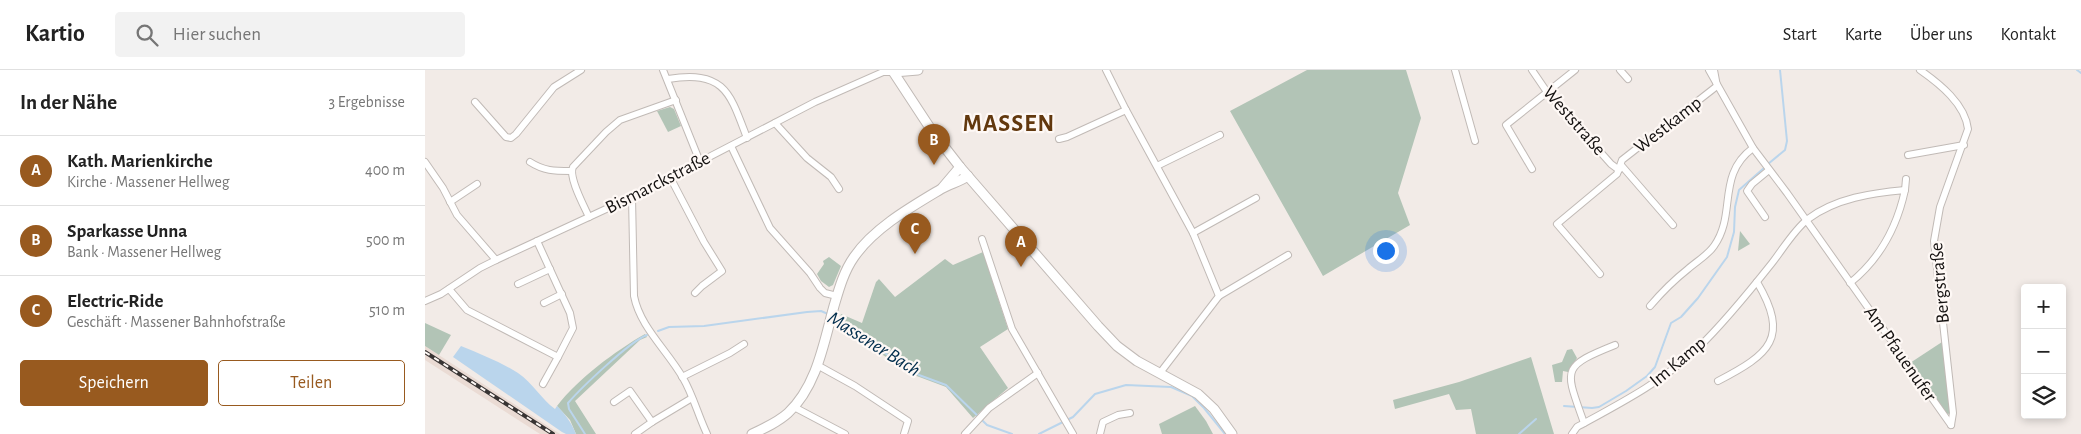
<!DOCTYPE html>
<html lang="de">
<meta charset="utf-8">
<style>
:root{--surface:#fff;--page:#f2f2f2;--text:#222;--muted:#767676;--line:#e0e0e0;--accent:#985a1f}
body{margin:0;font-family:"Alegreya Sans",sans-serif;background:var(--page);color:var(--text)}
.controls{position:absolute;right:15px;bottom:15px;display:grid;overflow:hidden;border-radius:5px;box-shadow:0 2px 8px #0003}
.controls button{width:45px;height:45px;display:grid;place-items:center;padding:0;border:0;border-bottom:1px solid var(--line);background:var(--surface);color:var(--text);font:25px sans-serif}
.you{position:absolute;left:960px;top:180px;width:18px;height:18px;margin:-12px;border:4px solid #fff;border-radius:50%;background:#1a73e8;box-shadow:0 0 0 8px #1a73e833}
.badge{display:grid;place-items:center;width:32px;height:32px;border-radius:50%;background:var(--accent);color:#fff;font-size:16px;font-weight:700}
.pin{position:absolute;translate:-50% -41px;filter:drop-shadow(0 1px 2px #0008)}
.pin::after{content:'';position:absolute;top:26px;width:18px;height:15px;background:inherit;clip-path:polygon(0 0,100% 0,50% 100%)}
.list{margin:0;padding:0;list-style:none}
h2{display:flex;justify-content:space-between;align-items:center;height:65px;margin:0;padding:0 20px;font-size:21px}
h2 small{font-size:16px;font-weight:400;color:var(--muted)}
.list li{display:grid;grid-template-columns:32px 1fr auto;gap:15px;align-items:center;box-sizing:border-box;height:70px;padding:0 20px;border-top:1px solid var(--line)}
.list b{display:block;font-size:19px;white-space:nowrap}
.list p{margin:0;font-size:16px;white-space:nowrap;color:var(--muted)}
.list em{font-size:16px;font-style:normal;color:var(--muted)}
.actions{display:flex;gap:10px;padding:15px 20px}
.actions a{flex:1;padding:11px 0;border:1px solid var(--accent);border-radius:5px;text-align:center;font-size:18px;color:var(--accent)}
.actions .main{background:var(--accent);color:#fff}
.icon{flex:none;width:28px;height:28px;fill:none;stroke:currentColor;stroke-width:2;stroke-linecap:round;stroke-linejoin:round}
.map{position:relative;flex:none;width:1656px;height:364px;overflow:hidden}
header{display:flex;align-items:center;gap:30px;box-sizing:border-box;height:70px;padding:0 25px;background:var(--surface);border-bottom:1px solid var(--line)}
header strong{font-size:24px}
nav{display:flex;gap:28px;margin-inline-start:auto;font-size:18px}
.search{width:350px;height:45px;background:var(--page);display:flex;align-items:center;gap:12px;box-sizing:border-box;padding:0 18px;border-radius:5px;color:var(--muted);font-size:19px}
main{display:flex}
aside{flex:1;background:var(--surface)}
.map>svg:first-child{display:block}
</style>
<header>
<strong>Kartio</strong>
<div class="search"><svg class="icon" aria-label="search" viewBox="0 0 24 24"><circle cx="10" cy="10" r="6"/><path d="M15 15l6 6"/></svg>Hier suchen</div>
<nav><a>Start</a><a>Karte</a><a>Über uns</a><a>Kontakt</a></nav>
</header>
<main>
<aside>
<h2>In der Nähe<small>3 Ergebnisse</small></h2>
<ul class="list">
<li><span class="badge">A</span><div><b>Kath. Marienkirche</b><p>Kirche · Massener Hellweg</p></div><em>400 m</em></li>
<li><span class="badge">B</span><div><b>Sparkasse Unna</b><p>Bank · Massener Hellweg</p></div><em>500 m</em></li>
<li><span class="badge">C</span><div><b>Electric-Ride</b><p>Geschäft · Massener Bahnhofstraße</p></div><em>510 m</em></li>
</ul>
<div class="actions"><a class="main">Speichern</a><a>Teilen</a></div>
</aside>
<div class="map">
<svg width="1656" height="364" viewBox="0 0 1656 364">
<rect width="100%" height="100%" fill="#f2ebe7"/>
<path fill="#eadbd4" d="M0,276L135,364H115L0,290Z"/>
<g fill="#b2c4b6">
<path d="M882,0H981L996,48L973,123L985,155L898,206L805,41Z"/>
<path d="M245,37L249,39L256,56L243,62L232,41Z"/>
<path d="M1315,161L1325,174L1313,181Z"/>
<path d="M558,182L583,259L555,277L583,318L548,348L521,317L489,305L413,256L416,244L437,253L451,212L454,209L470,227L520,189L528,195Z"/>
<path d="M404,187L416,196L408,215L404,217L396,211L392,204L399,194L398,191Z"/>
<path d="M0,253L26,265L14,285L0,276Z"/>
<path d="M220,264L222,267L215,270L150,331L171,364H151L145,350L132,336C153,309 190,281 220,264Z"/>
<path d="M1517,272L1526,343L1523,344L1519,342L1485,293Z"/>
<path d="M1147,279L1152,288L1143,302L1138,301L1137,312H1130L1127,295L1137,292L1142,280Z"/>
<path d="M1106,287L1129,364H1051L1046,339L1031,340L1024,324L970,339L968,330L1034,312Z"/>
<path d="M770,336L781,351L788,364H737L734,354Z"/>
</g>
<path fill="#bad5ec" d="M36,276C55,284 76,292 93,303C108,313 116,329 130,339L132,336C141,345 146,352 151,364H141L137,362L28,287Z"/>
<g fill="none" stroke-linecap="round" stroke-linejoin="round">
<g stroke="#bad5ec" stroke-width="2">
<path d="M1652,0L1656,3"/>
<path d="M1343,94L1360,80L1362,71L1355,0"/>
<path d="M410,247L417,251L455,280L494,305L521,315L562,355L587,364"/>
<path d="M233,261L244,257L279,256L382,242L396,241L403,244"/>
<path d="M1139,336L1167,338L1174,337L1201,321L1222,306L1230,297L1246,253L1256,247L1273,228L1302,187L1309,162L1310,137L1314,120L1339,98"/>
<path d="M160,364L144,339L143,333C156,318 205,271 222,265"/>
<path d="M614,364L648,347L670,324L701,315L746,317L767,326L779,338L800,364"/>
<path d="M1094,364L1111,349"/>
</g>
<defs>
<g id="minor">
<path d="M238,0L275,92"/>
<path d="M681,0L701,40L768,163L794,226L738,299"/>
<path d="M1030,0L1050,71"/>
<path d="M1107,0L1122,22L1186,94L1194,100"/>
<path d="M1195,0L1203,9"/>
<path d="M1284,0L1328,78L1362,123L1526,355"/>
<path d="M1495,0C1515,14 1540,34 1543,59L1515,137L1509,171L1528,343L1526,355"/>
<path d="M243,9C300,0 305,23 322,68"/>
<path d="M50,32L81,67L86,68L91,64L129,17L156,0"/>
<path d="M350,53L382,88L406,107L414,119"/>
<path d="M634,69L642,67L701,40"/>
<path d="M306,76L345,158L385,203L395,218L400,223L412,226"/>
<path d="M1483,85L1539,75"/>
<path d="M0,92L18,118L32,145L71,190"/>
<path d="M105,92C119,101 129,101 146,101"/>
<path d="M1196,95L1248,155"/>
<path d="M732,96L795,65"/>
<path d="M1107,99L1081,55L1150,0"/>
<path d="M245,107L279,172L297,201L277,216L270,223"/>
<path d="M1480,120L1481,109"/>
<path d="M207,127L209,226C215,257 242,280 258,308C268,325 273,345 282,364"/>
<path d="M25,132L52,114"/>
<path d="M164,147C159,136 143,107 148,97L181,62L195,50L251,30"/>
<path d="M1340,147L1322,121L1327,114L1344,100"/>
<path d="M768,163L831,128"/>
<path d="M557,169L587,259L648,364"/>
<path d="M1175,204L1132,154L1192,104L1197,90L1292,16L1289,0"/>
<path d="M93,214L125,199"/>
<path d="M24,219L42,240L133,287L148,258L145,243L112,171"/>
<path d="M794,226L863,185"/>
<path d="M0,231L16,224L55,198L71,190L207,127L390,32L458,2H469"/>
<path d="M119,233L137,224"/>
<path d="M1225,236C1237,222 1249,210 1263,199C1272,191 1283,185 1289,176C1312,144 1291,105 1328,78"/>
<path d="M392,295L430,316L483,351L479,364"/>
<path d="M257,307L305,283L319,274"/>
<path d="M1293,311C1345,284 1365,268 1332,212"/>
<path d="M118,314L133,287"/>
<path d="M189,332L205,321L227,352"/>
<path d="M369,337L420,364"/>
<path d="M1159,353C1140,299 1135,297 1190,275"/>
<path d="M210,364L227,352L267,328"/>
<path d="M540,364L564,338L613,303"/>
<path d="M675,364L678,352L693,345L705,343"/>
<path d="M1147,364L1152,357C1194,334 1237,312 1272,279C1299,253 1324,222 1347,193C1358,179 1369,160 1383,149C1411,128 1447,123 1480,120C1472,157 1455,189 1425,213"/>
</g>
<g id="secondary">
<path d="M467,0L507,61L535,97L673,256L692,276L712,291L773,324L789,339L807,364"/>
<path d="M469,2L493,0"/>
<path d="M518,117L535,97"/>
<path d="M327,364C340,358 353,352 363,343C392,316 399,272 409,236C414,219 419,201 429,187C449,158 486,137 516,119C524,114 534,112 543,106"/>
</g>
</defs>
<use href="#minor" stroke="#c1bab6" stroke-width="8"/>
<use href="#secondary" stroke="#c1bab6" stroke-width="11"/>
<use href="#minor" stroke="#fff" stroke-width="6"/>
<use href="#secondary" stroke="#fff" stroke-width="9"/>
<defs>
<path id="rail" d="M0,282L128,364"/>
</defs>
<use href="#rail" stroke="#383433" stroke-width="4"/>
<use href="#rail" stroke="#fef8f5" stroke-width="2" stroke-dasharray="5.5" stroke-linecap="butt"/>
</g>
<g text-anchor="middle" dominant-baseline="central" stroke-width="4.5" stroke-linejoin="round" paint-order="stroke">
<g font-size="19" fill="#141110" stroke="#fef8f5">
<text transform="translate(1149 51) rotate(49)">Weststraße</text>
<text transform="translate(1243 55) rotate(-38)">Westkamp</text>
<text transform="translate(233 113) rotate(-27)">Bismarckstraße</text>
<text transform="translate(1515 213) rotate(-95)">Bergstraße</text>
<text transform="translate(1475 284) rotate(55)">Am Pfauenufer</text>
<text transform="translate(1253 292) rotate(-40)">Im Kamp</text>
</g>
<g font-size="20" font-style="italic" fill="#002d4c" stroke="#fef8f5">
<text transform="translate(449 274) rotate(32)">Massener Bach</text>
</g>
<g font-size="24" font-weight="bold" letter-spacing="1" fill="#62380e" stroke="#fef8f5">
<text x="584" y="54">MASSEN</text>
</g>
</g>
</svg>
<div class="controls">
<button>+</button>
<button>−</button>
<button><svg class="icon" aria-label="layers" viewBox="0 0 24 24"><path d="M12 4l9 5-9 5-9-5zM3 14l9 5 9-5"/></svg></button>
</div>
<div class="you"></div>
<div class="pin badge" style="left:596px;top:197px">A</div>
<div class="pin badge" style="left:509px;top:95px">B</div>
<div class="pin badge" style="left:490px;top:184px">C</div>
</div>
</main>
